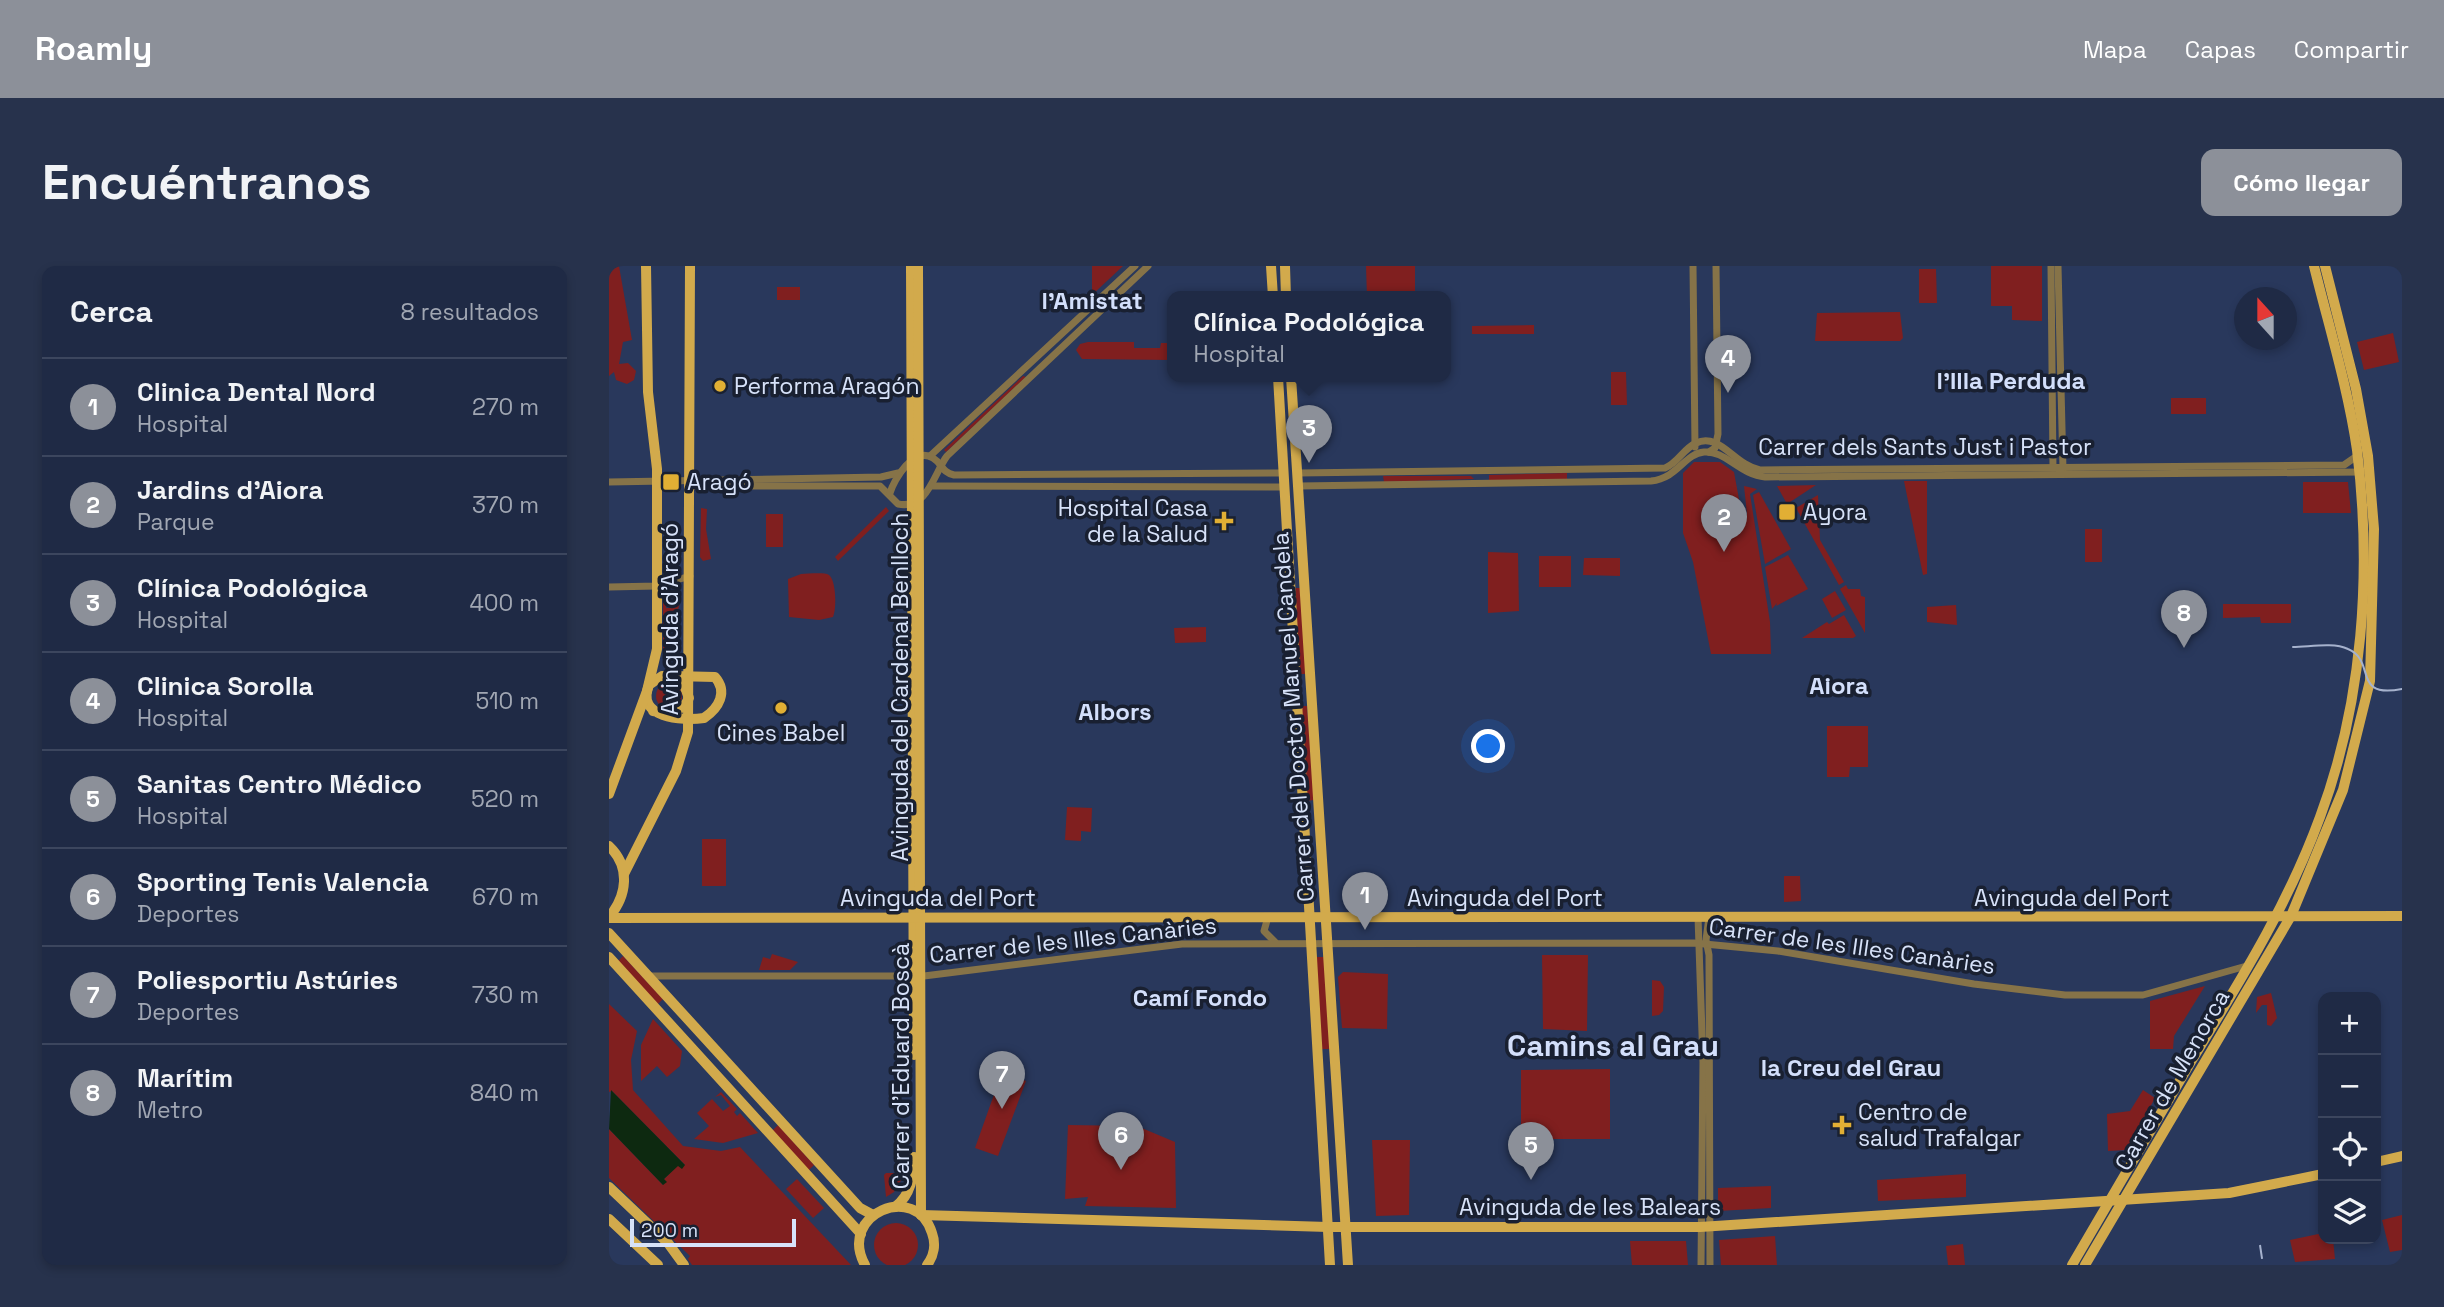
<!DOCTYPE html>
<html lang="es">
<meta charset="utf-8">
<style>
:root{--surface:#1f2a45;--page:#27324c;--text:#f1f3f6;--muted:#a1a7b3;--line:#3c465e;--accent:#8c9099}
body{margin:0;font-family:"Space Grotesk",sans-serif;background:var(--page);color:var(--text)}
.controls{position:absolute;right:21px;bottom:21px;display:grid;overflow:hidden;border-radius:14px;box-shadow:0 4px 10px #0003}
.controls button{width:63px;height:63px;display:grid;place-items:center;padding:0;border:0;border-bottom:2px solid var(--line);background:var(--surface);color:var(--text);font:35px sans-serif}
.compass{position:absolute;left:1625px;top:21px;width:63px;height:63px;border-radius:50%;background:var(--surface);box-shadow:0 4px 10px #0003;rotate:339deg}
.scale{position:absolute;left:21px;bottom:18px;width:166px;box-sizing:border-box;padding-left:7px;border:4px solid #d7e2f9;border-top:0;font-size:19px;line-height:24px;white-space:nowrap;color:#d7e2f9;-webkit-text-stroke:5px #192031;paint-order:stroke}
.you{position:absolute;left:880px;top:481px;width:24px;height:24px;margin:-18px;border:5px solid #fff;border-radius:50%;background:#1a73e8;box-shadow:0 0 0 10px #1a73e833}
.badge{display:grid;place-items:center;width:46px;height:46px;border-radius:50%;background:var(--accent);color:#fff;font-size:23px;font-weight:700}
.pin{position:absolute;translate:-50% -58px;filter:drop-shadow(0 2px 4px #0008)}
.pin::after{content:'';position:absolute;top:37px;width:24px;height:21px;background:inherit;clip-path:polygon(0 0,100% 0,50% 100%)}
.popup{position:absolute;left:558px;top:25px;width:284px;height:91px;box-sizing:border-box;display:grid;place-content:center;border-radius:14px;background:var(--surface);filter:drop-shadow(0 2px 5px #0005);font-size:23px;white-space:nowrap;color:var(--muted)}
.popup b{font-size:26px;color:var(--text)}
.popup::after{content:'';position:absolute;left:50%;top:100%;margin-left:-14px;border:14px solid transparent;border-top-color:var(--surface)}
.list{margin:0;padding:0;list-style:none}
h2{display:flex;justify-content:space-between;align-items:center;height:91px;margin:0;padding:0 28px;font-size:30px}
h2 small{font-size:23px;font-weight:400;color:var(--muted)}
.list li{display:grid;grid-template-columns:46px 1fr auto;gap:21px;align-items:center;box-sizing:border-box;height:98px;padding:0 28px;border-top:2px solid var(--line)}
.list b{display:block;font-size:26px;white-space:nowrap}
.list p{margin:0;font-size:23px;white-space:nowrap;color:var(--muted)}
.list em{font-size:23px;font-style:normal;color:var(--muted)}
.icon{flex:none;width:38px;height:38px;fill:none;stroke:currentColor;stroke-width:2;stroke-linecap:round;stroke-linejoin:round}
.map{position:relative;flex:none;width:1793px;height:999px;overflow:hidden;border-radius:14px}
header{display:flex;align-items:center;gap:42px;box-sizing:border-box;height:98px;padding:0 35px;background:var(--accent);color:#fff}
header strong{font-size:33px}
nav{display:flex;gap:38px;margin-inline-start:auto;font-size:24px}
.intro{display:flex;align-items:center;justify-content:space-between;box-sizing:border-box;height:168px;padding:0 42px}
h1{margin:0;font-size:49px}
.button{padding:18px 32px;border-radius:14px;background:var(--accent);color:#fff;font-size:24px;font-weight:700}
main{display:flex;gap:42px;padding:0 42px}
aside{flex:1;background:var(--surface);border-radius:14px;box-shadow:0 4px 10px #0003}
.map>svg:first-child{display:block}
</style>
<header>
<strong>Roamly</strong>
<nav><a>Mapa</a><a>Capas</a><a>Compartir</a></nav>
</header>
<div class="intro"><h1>Encuéntranos</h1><a class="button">Cómo llegar</a></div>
<main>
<aside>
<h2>Cerca<small>8 resultados</small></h2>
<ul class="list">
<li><span class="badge">1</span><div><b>Clinica Dental Nord</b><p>Hospital</p></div><em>270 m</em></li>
<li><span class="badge">2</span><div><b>Jardins d'Aiora</b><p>Parque</p></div><em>370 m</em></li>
<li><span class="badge">3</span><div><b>Clínica Podológica</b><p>Hospital</p></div><em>400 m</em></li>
<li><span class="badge">4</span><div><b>Clinica Sorolla</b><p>Hospital</p></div><em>510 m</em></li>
<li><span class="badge">5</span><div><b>Sanitas Centro Médico</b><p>Hospital</p></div><em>520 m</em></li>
<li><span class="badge">6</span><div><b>Sporting Tenis Valencia</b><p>Deportes</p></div><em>670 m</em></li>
<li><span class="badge">7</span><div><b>Poliesportiu Astúries</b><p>Deportes</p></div><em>730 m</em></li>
<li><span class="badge">8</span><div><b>Marítim</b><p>Metro</p></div><em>840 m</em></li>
</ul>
</aside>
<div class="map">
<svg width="1793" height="999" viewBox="0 0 1793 999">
<rect width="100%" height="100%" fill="#29385c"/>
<g fill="#801f1f">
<path d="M0,0H10L23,74L14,76L10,98L19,97L27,105L25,114L18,118L7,114L5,106L0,110Z"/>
<path d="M483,0H514L483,29Z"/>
<path d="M757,0H806V31H758Z"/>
<path d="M1382,0H1433V55L1403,54V40H1382Z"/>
<path d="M1310,3H1327L1328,37H1310Z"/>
<rect x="168" y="21" width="23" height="13"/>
<path d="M1291,46L1294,72L1291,75H1206L1208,47Z"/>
<path d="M925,59V68H863V60Z"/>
<path d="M1784,67L1790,96L1755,104L1748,76Z"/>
<path d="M479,76H525V82H551L552,77H563V94L473,93L467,84L471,78Z"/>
<path d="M1002,106H1017L1018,139H1002Z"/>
<path d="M414,110L417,111L337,186L335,184Z"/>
<rect x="1562" y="132" width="35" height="16"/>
<path d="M1085,196H1111L1125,206L1134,255L1138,248L1135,220L1148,223L1141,228L1161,356L1162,388H1102L1084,296L1074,267V207Z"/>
<path d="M958,207V213L880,215V209Z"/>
<path d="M774,210H862L865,213L775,216Z"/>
<path d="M1295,215H1318V308L1314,309Z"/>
<path d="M1694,216H1739L1742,247H1694Z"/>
<path d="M1207,219L1178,238L1168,220Z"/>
<path d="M1150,226L1182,283L1156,298L1144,229Z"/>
<path d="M1209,229L1211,274L1235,316L1230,319L1187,242Z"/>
<path d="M277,241L280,245L229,295L226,291Z"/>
<path d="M92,242L98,243L97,263L102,293L94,295L91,291Z"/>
<rect x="157" y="248" width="17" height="33"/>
<rect x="1476" y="263" width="17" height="33"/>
<path d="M879,286L909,287L910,345L879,347Z"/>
<path d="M1179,289L1199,323L1167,340L1168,337L1163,343L1156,301Z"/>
<rect x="930" y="290" width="32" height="31"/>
<path d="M975,292H1011V310L974,309Z"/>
<path d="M192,308C199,308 215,306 220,309C227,314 228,343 224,351L210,354L180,351L179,313Z"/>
<path d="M1237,319L1239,323H1251L1252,330L1256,331V367L1231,323Z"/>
<path d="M686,322H692L697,408H691Z"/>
<path d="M57,324H71V334H68V329L58,330L57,342H66L67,337H71L54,392V327Z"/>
<path d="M1226,325L1237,344L1223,352L1213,333Z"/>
<path d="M1614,338H1682V357H1652L1651,351L1614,352Z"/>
<path d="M1347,339L1348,359L1318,356V341Z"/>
<path d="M1235,349L1247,370L1244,372H1193L1218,356L1220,358Z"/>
<path d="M597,361V376L566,377L565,362Z"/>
<circle cx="60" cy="430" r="13"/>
<path d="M692,440H698L705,534L698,535Z"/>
<path d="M1218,460H1259V501H1241L1240,511H1218Z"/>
<path d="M458,541L483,542L482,566L472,565V575L456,574Z"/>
<rect x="93" y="573" width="24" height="47"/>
<path d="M1191,610L1192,635L1175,636V610Z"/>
<path d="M163,688L189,696L181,704H150L154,691L161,693Z"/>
<path d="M933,689H979L978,765L934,763Z"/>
<path d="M14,690L54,733L48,739L8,696Z"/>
<path d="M707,691H715L721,783H713Z"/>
<path d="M734,706L779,708L778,763L733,762L729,711Z"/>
<path d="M1043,714L1051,715L1055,721L1054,745L1050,749L1043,750Z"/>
<path d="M1596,720L1565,770L1564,783H1541V735Z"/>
<path d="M1662,727L1668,752L1662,760L1658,759V739H1653L1647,747L1648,731Z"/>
<path d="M0,738L28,765L22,794L24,824L74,880L112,885L131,881L242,999H83L79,993L81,990L0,912V863L54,919L55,913L69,899H76L3,825L0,826Z"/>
<path d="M44,753L73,785L71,800L58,811L48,800L32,815V779Z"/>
<path d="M1001,803V873H912V804Z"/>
<path d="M393,806L417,815L389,890L366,882Z"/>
<path d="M1534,824L1546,832L1518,884L1499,885L1498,848L1521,845Z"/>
<path d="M112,826L128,843L125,846L128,850L131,847L149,867L114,877L85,873L100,860L88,847L103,833L114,845L121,840L112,829L106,831Z"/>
<path d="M169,859L205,899L199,905L163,865Z"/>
<path d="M459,859L528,860L566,876L567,942L476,940L479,931L456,933Z"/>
<path d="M763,874H801L800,949L767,950Z"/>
<path d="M277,907H291L294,911L285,926L277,931L275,909Z"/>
<path d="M1357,908V931L1269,935L1268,914Z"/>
<path d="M188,913L215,942L204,952L177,923Z"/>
<path d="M1162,920V942L1109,945V922Z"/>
<path d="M1793,949V984L1781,986L1773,954Z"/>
<circle cx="287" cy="979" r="22"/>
<path d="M1714,967V973H1724L1726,993L1686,996L1681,974Z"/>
<path d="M1166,970L1168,999H1112L1110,974Z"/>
<path d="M1021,975H1077L1079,999H1023Z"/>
<path d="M1354,978L1356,999H1339L1337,980Z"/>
</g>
<path fill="#0d2910" d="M2,824L76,899L73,903L69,900L55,913L58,916L54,919L0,863Z"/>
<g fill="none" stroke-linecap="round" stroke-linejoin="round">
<g stroke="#867348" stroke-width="7">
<path d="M1084,0L1086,181"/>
<path d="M1442,0L1444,202"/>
<path d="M1449,0L1454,203"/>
<path d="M1100,186L1106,182L1109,168L1107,0"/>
<path d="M321,190L526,0"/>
<path d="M689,207L1056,202C1069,197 1074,183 1087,177C1111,166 1125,199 1151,204L1735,199L1748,190"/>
<path d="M0,216L272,211L289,207"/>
<path d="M81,220H271L289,238C319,244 325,207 338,190L539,0"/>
<path d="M324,220L674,221"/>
<path d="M690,220L1042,215C1069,212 1075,188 1095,186C1116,184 1131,209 1156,211L1753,206"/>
<path d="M281,227C285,213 305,180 324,192C334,198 332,206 345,209L673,207"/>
<path d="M0,321L48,320L81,310"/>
<path d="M659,651L655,665L666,676"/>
<path d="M1089,651L1094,796L1092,999"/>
<path d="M1100,651L1097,674L1100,689L1101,999"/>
<path d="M39,710H315L573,678L1085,677L1169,685L1365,718L1456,729H1534L1641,699"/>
</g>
<g stroke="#d2aa4c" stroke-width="10">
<path d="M302,0L305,789"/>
<path d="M309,0L312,949"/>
<path d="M662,0L664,31"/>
<path d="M676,0L677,31"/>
<path d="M669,111L721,999"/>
<path d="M682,111L739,999"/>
<path d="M44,445C59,448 73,447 80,432L73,414L53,410L40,419C26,452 73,455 95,452C110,442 119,426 106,411L64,410"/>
<path d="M0,528L38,425L48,383V203L39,126L37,0"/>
<path d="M0,580C22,601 18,630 0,651"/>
<path d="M15,608L67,505L79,466L81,0"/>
<path d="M0,652L1793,650"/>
<path d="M0,667L251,942L264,949"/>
<path d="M0,691L252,968"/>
<path d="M1767,896L1793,890"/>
<path d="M0,921L59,977L75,999"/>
<path d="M286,941C302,929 305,910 305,891"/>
<path d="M312,949L719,961H1091L1620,927L1714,908"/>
<path d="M0,953L49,999"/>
<path d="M256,999C228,948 307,915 323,967C327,978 325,990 318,999"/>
<path d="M1463,999C1503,931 1543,862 1583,794C1631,715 1679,639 1711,551C1754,436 1763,306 1748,184C1739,122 1720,61 1705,0"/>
<path d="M1476,999L1682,650L1734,524L1761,415L1765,263L1759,190L1747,123L1716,0"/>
</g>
<path stroke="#a6b2cd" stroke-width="2" d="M1684,381C1700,381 1724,376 1739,383C1768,395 1742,433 1793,423"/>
<path stroke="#a6b2cd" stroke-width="2" stroke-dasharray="14 7" stroke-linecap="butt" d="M1651,979L1654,999"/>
</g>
<g fill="#e1af34" stroke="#192031" stroke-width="2.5">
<circle cx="111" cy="120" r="7"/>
<rect x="53" y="207" width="18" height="18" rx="3.5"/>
<rect x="1169" y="237" width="18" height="18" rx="3.5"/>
<path d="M611.5 244.5h7v7h7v7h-7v7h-7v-7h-7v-7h7z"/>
<circle cx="172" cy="442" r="7"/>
<path d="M1229.5 848.5h7v7h7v7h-7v7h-7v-7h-7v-7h7z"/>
</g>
<g text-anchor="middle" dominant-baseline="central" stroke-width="7" stroke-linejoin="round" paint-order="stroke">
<g font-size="23" fill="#d7e2f9" stroke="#192031" text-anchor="start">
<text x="125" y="120">Performa Aragón</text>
<text x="78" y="216">Aragó</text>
<text x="599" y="242" text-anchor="end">Hospital Casa<tspan x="599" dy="26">de la Salud</tspan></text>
<text x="1194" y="246">Ayora</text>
<text x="172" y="467" text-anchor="middle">Cines Babel</text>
<text x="1249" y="846">Centro de<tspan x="1249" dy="26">salud Trafalgar</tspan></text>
</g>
<g font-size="23" fill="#d7e2f9" stroke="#192031">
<text x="1316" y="181">Carrer dels Sants Just i Pastor</text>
<text transform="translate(61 353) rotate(-90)">Avinguda d'Aragó</text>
<text transform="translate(291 421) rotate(-90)">Avinguda del Cardenal Benlloch</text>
<text transform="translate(684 451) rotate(-94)">Carrer del Doctor Manuel Candela</text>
<text x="329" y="632">Avinguda del Port</text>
<text x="896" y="632">Avinguda del Port</text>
<text x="1463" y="632">Avinguda del Port</text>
<text transform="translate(464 674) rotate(-6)">Carrer de les Illes Canàries</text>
<text transform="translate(1243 680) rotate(8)">Carrer de les Illes Canàries</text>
<text transform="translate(292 800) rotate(-90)">Carrer d'Eduard Boscà</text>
<text transform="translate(1563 814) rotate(-60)">Carrer de Menorca</text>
<text x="981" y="941">Avinguda de les Balears</text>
</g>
<g font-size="24" font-weight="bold" fill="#d3dffb" stroke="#192031">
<text x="483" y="34">l'Amistat</text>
<text x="1402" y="114">l'Illa Perduda</text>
<text x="1230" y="419">Aiora</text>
<text x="506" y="445">Albors</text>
<text x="591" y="731">Camí Fondo</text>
<text x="1242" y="801">la Creu del Grau</text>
</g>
<g font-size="30" font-weight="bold" fill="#d3dffb" stroke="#192031">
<text x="1004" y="779">Camins al Grau</text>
</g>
</g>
</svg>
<div class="controls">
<button>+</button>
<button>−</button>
<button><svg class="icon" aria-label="locate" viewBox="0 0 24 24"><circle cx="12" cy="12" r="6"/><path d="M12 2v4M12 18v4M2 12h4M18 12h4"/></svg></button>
<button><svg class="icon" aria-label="layers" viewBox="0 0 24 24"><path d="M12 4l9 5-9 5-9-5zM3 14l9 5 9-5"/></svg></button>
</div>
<svg class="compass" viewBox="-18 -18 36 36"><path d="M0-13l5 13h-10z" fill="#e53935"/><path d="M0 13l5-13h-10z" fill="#a1a7b3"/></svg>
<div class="scale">200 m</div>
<div class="you"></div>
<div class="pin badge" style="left:756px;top:664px">1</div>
<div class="pin badge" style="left:1115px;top:286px">2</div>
<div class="pin badge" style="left:700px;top:197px">3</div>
<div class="popup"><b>Clínica Podológica</b>Hospital</div>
<div class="pin badge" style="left:1119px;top:127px">4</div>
<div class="pin badge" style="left:922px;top:914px">5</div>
<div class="pin badge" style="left:512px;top:904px">6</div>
<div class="pin badge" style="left:393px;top:843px">7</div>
<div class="pin badge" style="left:1575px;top:382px">8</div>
</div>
</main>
